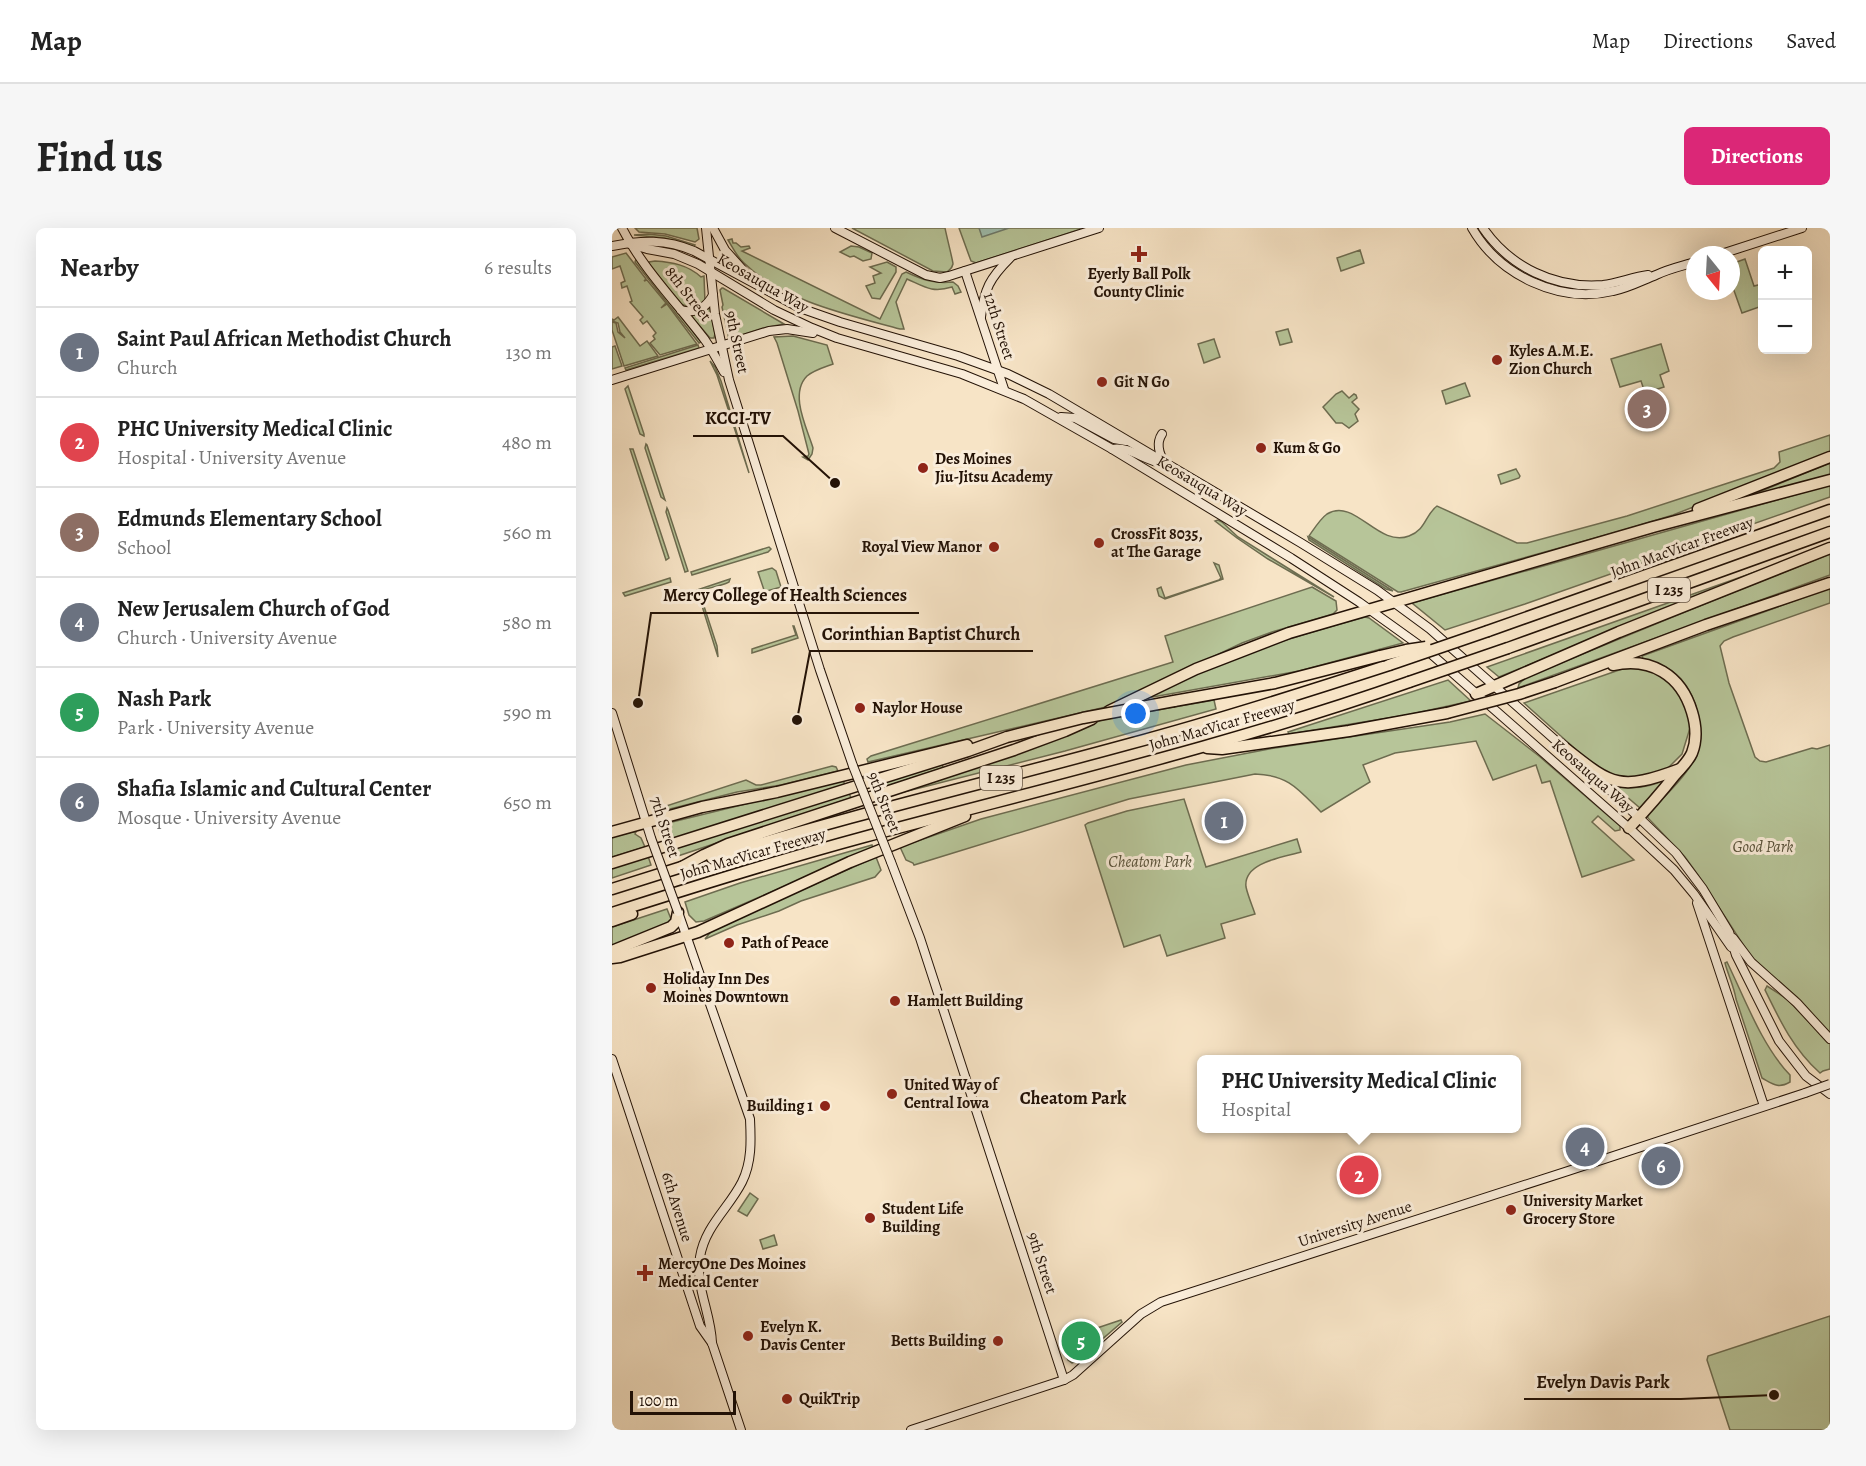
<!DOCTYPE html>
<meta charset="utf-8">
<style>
:root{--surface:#fff;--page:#f6f6f6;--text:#222;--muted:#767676;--line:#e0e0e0;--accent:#db2777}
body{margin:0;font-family:Alegreya,serif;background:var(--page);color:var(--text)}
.controls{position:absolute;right:18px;top:18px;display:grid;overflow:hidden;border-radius:9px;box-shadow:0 6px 24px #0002}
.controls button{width:54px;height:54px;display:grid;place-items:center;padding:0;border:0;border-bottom:2px solid var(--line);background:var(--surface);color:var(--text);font:30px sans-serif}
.compass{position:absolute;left:1074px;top:18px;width:54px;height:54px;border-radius:50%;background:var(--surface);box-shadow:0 6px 24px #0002;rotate:162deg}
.scale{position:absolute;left:18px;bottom:15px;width:106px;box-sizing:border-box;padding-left:6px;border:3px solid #231206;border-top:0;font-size:16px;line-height:21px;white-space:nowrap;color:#231206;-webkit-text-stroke:4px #faedda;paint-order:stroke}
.you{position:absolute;left:524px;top:486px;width:21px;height:21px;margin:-15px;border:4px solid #fff;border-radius:50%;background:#1a73e8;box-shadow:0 0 0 9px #1a73e833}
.badge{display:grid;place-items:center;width:39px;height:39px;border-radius:50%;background:var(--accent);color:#fff;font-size:20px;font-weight:700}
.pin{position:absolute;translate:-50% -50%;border:3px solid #fff;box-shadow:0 2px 6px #0006}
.popup{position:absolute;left:585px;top:827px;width:324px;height:78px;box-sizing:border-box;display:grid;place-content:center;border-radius:9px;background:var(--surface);filter:drop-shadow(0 2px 4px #0005);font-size:20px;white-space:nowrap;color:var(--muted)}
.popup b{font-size:22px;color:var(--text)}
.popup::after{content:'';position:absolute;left:50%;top:100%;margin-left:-12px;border:12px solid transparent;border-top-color:var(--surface)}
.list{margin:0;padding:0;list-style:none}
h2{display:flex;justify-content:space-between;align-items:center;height:78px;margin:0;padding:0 24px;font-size:26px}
h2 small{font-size:20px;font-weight:400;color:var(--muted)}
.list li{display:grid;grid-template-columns:39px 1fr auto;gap:18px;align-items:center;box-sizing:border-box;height:90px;padding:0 24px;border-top:2px solid var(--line)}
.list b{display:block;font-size:22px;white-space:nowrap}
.list p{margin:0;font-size:20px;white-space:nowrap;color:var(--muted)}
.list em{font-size:20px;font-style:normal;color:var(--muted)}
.map{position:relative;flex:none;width:1218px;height:1202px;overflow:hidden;border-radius:9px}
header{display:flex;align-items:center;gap:36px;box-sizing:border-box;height:84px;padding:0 30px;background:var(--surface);border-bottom:2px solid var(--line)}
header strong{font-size:28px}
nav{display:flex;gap:33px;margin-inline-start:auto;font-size:21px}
.intro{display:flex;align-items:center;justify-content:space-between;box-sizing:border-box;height:144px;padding:0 36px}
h1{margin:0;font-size:42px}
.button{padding:15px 27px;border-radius:9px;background:var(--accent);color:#fff;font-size:21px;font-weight:700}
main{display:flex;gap:36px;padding:0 36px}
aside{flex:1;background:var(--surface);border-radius:9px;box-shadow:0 6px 24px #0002}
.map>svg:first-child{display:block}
</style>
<header>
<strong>Map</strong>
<nav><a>Map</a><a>Directions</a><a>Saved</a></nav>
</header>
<div class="intro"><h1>Find us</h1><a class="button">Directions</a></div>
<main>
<aside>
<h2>Nearby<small>6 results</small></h2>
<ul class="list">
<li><span class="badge" style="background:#6b7280">1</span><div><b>Saint Paul African Methodist Church</b><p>Church</p></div><em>130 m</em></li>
<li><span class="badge" style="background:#e0444e">2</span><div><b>PHC University Medical Clinic</b><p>Hospital · University Avenue</p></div><em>480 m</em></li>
<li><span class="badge" style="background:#8d6e63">3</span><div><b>Edmunds Elementary School</b><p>School</p></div><em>560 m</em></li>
<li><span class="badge" style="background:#6b7280">4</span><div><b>New Jerusalem Church of God</b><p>Church · University Avenue</p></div><em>580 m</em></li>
<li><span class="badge" style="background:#2e9e5b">5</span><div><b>Nash Park</b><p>Park · University Avenue</p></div><em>590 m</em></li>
<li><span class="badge" style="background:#6b7280">6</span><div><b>Shafia Islamic and Cultural Center</b><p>Mosque · University Avenue</p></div><em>650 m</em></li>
</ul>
</aside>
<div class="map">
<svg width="1218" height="1202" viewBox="0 0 1218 1202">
<rect width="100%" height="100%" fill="#f7e4c6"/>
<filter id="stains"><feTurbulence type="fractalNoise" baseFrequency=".00333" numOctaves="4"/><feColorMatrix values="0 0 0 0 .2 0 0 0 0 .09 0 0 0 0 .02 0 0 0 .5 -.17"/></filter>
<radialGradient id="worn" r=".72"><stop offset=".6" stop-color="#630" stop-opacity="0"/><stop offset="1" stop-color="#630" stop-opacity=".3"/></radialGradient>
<g fill="#b7c599" stroke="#6d6c50" stroke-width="1.5">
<path d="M23,0H85L87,11L83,14L53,6L27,4Z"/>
<path d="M240,0H333C334,6 341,33 341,36C340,41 338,41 335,44L321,43Z"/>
<path d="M347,0H472L364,35L359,33Z"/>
<path d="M36,6L54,8L83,17L82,19L53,10L22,7Z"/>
<path d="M120,11L121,15H124L129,19L137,18L138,20L130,23L268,91L290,46L294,44C311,52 323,56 341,54L346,58L349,64L343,66L340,59C320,65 313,59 295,51L284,74L292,101H288C237,87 171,73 132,35C125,29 121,20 116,12Z"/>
<path d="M239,18L247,19L260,25L259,31L251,33L242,28L238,29L228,24Z"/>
<path d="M748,22L752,35L729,43L725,30Z"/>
<path d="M14,25L34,51L32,53L35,52L54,75L49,80L55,76L85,116L48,127L38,115L43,111L41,108L44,105L35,93L31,96L28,92L31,89L18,74L20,73L15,58L10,60L9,55L13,53L8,38L0,41V29Z"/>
<path d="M24,31L89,114L87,115L23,34Z"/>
<path d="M1133,31L1142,58L1150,56V78L1130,85L1119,54V36Z"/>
<path d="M43,33C60,34 76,37 89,49L92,48L93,75L79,80L69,76L37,37V34Z"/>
<path d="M275,34L284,39V44L268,71L260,70L254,58L263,55L261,48L269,45L258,39Z"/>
<path d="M110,60H111L172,96L151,100L117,111L110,79L111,77L108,62Z"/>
<path d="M98,80L103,106L102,110H98L79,88Z"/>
<path d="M6,89L28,118L35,113L46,128L12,138L0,102V94L4,95L6,104L13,110L8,104L6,95L0,93V91L2,92Z"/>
<path d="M676,101L680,114L668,117L664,104Z"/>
<path d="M181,108L215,117L221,136C213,139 202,142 195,148C177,166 195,200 201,220L200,226L196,232L191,229L196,228L197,226L186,183L165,115L162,109Z"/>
<path d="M602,111L608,129L592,135L586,116Z"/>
<path d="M1049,116L1057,143L1048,147L1052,159L1033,165L1029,153L1008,159L999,131Z"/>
<path d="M86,117L87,120L14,142L13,140Z"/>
<path d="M3,118L10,138L0,141V119Z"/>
<path d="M98,133L103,139L109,153L137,245L105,147Z"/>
<path d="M853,155L858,168L834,176L830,163Z"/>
<path d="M16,158L32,206V208L28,206L13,161Z"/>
<path d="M730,163L737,170L742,166L744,167L745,170L740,174L747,181L743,186L746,193L737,200L730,195H724L711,179L724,166Z"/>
<path d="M1218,207V225L1061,287L1012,302L789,364H786L697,308C702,301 708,291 715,286C743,269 766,320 797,308C814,302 813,287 825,278L905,315H915L1015,288L1162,240L1168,234L1167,224Z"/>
<path d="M34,216L35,217L53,272L49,269L33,220Z"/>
<path d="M18,221H21L57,330L54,332Z"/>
<path d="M1218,235V248L1130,271Z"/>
<path d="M904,241L908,248L907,250L889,256L886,247Z"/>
<path d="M1218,257V269L913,376L833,402L800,375Z"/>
<path d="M55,280L56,282L76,343L73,344L54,284Z"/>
<path d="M606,292L610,294L626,309L722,369L656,331L625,310L603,293Z"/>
<path d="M696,309L781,363L774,361L697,312Z"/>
<path d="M157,319L159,321L156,324L80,347L79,344Z"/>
<path d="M1218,326V347L906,460L907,456L913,450C1014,408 1116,366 1218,326Z"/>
<path d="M602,335L607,337L611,351L553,371L547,368L545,361L549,359L553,370L607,352L609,350Z"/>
<path d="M160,340L164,343L169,359L155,363L152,362L146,344Z"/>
<path d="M1146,343L887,449L875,439Z"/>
<path d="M58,350L59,354L13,368L11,365Z"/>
<path d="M118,351L117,354C107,359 98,359 87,363L105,418L106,429L85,362Z"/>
<path d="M700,359L724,373L725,382L721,386L660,404L630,415L498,478L256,534L255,531L259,528L561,434L553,408Z"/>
<path d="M1218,360V375L1121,409L1112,413L1108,418L1117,455L1143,529L1148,533L1154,534L1200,520L1205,521L1218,517V806L1185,769L1141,732L1086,647L1073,629L1036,590L1035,586C1051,570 1073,550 1083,530C1090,517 1089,504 1087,490C1080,457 1064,438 1031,431L1030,428Z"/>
<path d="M753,389L757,390L791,415L687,443L535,470C550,463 565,454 581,447C636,422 695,405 753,389Z"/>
<path d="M181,398H182L186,410L140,425V421L143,420L184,407Z"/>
<path d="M1022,440L1039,441L1065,460L1077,486L1078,500L1070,526L1052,544L1040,550L1001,549L980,536L912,475L1010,441Z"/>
<path d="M836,452L859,473L795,487L677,506L676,504Z"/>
<path d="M602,472L604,481L453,523L268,570L470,501L489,492Z"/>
<path d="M873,486L927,528L1008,598V602L1003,603L986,588L980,594L1022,632L970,649L938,553L930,555L924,537L881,552L864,513L783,525L751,537L758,554L709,584C687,562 677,547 643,546L517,571L302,637L301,635L294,632L288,619L369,591L574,537L657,521L838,494Z"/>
<path d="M330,536L331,540L265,561L264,557Z"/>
<path d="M220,538L224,539L226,543L169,557L125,564L54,582H48V580L134,552L144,557H149Z"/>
<path d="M1054,551L1028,580L1007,562L1008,559C1024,561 1039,559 1054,551Z"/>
<path d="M231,552L233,557L51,614L47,603L48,598L52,596Z"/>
<path d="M237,565L239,570L57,631L54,622Z"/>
<path d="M572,571L594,639L685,611L689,624C672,629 631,634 634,659C636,668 640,677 643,686L609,696L613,710L555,728L548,707L512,719L473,597L476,595L515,583Z"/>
<path d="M20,604H24L23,606L29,610L33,619L0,629V609Z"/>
<path d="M260,617L261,620L92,693L84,694L77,687L73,674L128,655Z"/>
<path d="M36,628L39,637L0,650V640Z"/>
<path d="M264,629L269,642L263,649L189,673L167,683L125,697L93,711L101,701Z"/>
<path d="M55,681L59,691L58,694L0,718V699Z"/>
<path d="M1115,734C1133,771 1150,818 1178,847V854C1166,861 1161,856 1150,850L1124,771C1122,758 1116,747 1113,735Z"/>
<path d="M1155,758L1175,771L1218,816V841L1211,843L1208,845C1182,822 1168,793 1153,762Z"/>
<path d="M138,965L146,971L135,988L126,983Z"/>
<path d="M162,1007L165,1017L151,1021L148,1012Z"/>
<path d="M1218,1088V1202H1118L1095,1132L1096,1128Z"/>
<path d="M509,1092L510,1094L465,1133L460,1135L456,1132L450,1116L452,1111Z"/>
</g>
<path fill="#9ebfb0" stroke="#6d7a6c" stroke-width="1.5" d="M367,0H397L370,9Z"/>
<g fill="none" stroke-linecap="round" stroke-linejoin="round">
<defs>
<g id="secondary">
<path d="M10,0C31,41 65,75 93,112C100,122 106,133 112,144"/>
<path d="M94,0L103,86L117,152L208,442L241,538"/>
<path d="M101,0L113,22L139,51"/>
<path d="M223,0L314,47L328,50L337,48L487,0"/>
<path d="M860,0C887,47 947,76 1001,63C1016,60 1029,53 1044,47C1056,41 1070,38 1083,34"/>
<path d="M871,0C898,39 943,61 991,57C1006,55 1021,49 1036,47"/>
<path d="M18,16L35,21L62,26L86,36L162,82L200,100L225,110L350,146L412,171L500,221L679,330L747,374L818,425L1017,600L1062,642L1082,666L1119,719"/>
<path d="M0,18C29,12 54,11 82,23L188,80L228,94L346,128L396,146L437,166L689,315L765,362L818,401L951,519"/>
<path d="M1106,27L1190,0"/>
<path d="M353,43L392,161"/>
<path d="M69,82C84,86 94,80 101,67"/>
<path d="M369,89C372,61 378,50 398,30"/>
<path d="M0,152L157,103L175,101L201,105"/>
<path d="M449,189L463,190L502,211L514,213"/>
<path d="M550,206C544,215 547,226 553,235"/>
<path d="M500,221C519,218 532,233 550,235"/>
<path d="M0,485L39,610"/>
<path d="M979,544L1064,625L1091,661L1117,704L1124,727L1167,813L1194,848L1218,866"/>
<path d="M279,634L308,710L452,1152"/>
<path d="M1085,675L1152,878"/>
<path d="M66,684L138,891C139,912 140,934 130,954C117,980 93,998 88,1029C83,1059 99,1085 100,1115"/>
<path d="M1121,710L1139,734L1185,775L1218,811"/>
<path d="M0,831L88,1098L100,1115L129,1202"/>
<path d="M299,1202L452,1152L461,1147L529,1086L549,1074L956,943L1193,865"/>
</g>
<g id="highway">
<path d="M1086,281L1218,229"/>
<path d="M876,403L1218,282"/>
<path d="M896,420L1218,304"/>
<path d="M1001,437C1039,429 1069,447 1080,484C1084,497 1085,512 1080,525C1076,534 1069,540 1063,547C1048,566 1033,583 1017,600"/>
<path d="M943,454L1094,397L1218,355"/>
<path d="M864,466L1007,404L1218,320"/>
<path d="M562,473L663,455L768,428"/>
<path d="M497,483L584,441L677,405L1041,299L1218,252"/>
<path d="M948,516C999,556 1004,565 1068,541"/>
<path d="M595,520L610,521L737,503L835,485"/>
<path d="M0,604L90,579L165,564L355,517"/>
<path d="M100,630C238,587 378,554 517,516C604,493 691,465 777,437"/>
<path d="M0,635L356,523L395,509"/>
<path d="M70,639L92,627L116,616L402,522L453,503L480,491"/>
<path d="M0,661L76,637"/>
<path d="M0,685C84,658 167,632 252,609C434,560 619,517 797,454"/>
<path d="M0,693L20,686"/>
<path d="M0,723L59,699L64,694L66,684"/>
<path d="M0,730L8,729L86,704L238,634L353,588"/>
</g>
</defs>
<use href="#secondary" stroke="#231206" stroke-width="10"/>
<use href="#highway" stroke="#231206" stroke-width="13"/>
<use href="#secondary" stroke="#faedda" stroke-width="8"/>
<use href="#highway" stroke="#f7e4c6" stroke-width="10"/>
<defs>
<g id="secondary-bridge">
<path d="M241,538L279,634"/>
<path d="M39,610L66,684"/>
<path d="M1193,865L1218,856"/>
</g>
<g id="highway-bridge">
<path d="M768,428L794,422L814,419"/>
<path d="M777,437L876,403"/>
<path d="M797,454L896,420"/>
<path d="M835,485L907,466L943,454"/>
<path d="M395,509L471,490L562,473"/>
</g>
</defs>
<use href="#secondary-bridge" stroke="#231206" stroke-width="10" stroke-linecap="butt"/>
<use href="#highway-bridge" stroke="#231206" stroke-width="13" stroke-linecap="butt"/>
<use href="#secondary-bridge" stroke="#faedda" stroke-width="8"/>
<use href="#highway-bridge" stroke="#f7e4c6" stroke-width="10"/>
</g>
<g fill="#8f2418" stroke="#faedda" stroke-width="2">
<path d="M524 17h6v6h6v6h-6v6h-6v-6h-6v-6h6z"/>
<circle cx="885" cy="132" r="6"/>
<circle cx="490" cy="154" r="6"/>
<circle cx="649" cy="220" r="6"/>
<circle cx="311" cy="240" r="6"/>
<circle cx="487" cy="315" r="6"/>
<circle cx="382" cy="319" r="6"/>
<circle cx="248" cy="480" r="6"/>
<circle cx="117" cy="715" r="6"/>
<circle cx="39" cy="760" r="6"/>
<circle cx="283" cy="773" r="6"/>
<circle cx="280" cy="866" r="6"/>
<circle cx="213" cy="878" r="6"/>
<circle cx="899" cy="982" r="6"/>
<circle cx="258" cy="990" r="6"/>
<path d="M30 1036h6v6h6v6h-6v6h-6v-6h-6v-6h6z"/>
<circle cx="136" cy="1108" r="6"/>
<circle cx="386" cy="1113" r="6"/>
<circle cx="175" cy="1171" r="6"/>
</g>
<g text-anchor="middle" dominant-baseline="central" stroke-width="6" stroke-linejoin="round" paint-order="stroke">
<g fill="#faedda" stroke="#645446" stroke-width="1.5">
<rect x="1036" y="350" width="42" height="24" rx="4.5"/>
<rect x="368" y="538" width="42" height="24" rx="4.5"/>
</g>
<g font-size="15" font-weight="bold" fill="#231206">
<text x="1057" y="362">I 235</text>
<text x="389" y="550">I 235</text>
</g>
<g font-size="16" font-weight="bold" fill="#231206" stroke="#faedda" text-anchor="start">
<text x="527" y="46" text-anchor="middle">Eyerly Ball Polk<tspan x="527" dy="18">County Clinic</tspan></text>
<text x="897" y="123">Kyles A.M.E.<tspan x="897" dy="18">Zion Church</tspan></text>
<text x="502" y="154">Git N Go</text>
<text x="661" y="220">Kum &amp; Go</text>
<text x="323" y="231">Des Moines<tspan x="323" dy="18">Jiu-Jitsu Academy</tspan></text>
<text x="499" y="306">CrossFit 8035,<tspan x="499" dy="18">at The Garage</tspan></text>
<text x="370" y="319" text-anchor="end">Royal View Manor</text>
<text x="260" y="480">Naylor House</text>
<text x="129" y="715">Path of Peace</text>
<text x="51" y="751">Holiday Inn Des<tspan x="51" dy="18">Moines Downtown</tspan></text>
<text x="295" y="773">Hamlett Building</text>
<text x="292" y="857">United Way of<tspan x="292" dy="18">Central Iowa</tspan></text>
<text x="201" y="878" text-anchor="end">Building 1</text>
<text x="911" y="973">University Market<tspan x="911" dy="18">Grocery Store</tspan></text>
<text x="270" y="981">Student Life<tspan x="270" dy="18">Building</tspan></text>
<text x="46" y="1036">MercyOne Des Moines<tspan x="46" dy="18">Medical Center</tspan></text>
<text x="148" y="1099">Evelyn K.<tspan x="148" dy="18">Davis Center</tspan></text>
<text x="374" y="1113" text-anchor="end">Betts Building</text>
<text x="187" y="1171">QuikTrip</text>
</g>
<g font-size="16" fill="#231206" stroke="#faedda">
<text transform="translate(151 55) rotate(30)">Keosauqua Way</text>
<text transform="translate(76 66) rotate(52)">8th Street</text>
<text transform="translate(387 98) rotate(72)">12th Street</text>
<text transform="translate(125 114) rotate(78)">9th Street</text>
<text transform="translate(590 258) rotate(31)">Keosauqua Way</text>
<text transform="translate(1070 319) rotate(-20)">John MacVicar Freeway</text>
<text transform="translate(610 497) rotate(-16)">John MacVicar Freeway</text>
<text transform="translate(981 548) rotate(41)">Keosauqua Way</text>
<text transform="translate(272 574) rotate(68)">9th Street</text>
<text transform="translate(53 599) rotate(72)">7th Street</text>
<text transform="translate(141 626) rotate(-16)">John MacVicar Freeway</text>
<text transform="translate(65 979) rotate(73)">6th Avenue</text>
<text transform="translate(743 996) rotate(-18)">University Avenue</text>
<text transform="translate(430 1035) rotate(72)">9th Street</text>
</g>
<g font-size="16" font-style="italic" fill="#575139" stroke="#faedda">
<text x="1151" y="619">Good Park</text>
<text x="538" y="634">Cheatom Park</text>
</g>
<g font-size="18" font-weight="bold" fill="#231206" stroke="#faedda">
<text x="461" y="870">Cheatom Park</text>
</g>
</g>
<path fill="none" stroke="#231206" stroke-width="2" d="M223 255L171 208H81M26 475L39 385H307M185 492L198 423H421M1162 1167L1069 1171H912"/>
<g fill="#231206" stroke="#faedda" stroke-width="2">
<circle cx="223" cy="255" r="6"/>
<circle cx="26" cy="475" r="6"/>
<circle cx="185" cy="492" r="6"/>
<circle cx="1162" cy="1167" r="6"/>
</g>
<g font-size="18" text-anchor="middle" font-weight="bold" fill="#231206" stroke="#faedda" stroke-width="6" stroke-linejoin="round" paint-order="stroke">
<text x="126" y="196">KCCI-TV</text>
<text x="173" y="373">Mercy College of Health Sciences</text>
<text x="309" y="412">Corinthian Baptist Church</text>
<text x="991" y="1160">Evelyn Davis Park</text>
</g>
<rect width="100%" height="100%" filter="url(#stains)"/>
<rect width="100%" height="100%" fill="url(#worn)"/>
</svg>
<div class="controls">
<button>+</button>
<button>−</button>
</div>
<svg class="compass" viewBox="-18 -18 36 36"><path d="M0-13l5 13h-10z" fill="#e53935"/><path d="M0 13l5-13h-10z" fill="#767676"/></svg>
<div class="scale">100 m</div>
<div class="you"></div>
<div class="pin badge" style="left:612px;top:593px;background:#6b7280">1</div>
<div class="pin badge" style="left:747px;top:947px;background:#e0444e">2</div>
<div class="popup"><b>PHC University Medical Clinic</b>Hospital</div>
<div class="pin badge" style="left:1035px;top:181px;background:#8d6e63">3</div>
<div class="pin badge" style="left:973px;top:919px;background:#6b7280">4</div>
<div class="pin badge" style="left:469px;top:1113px;background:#2e9e5b">5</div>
<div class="pin badge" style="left:1049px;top:938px;background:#6b7280">6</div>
</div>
</main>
